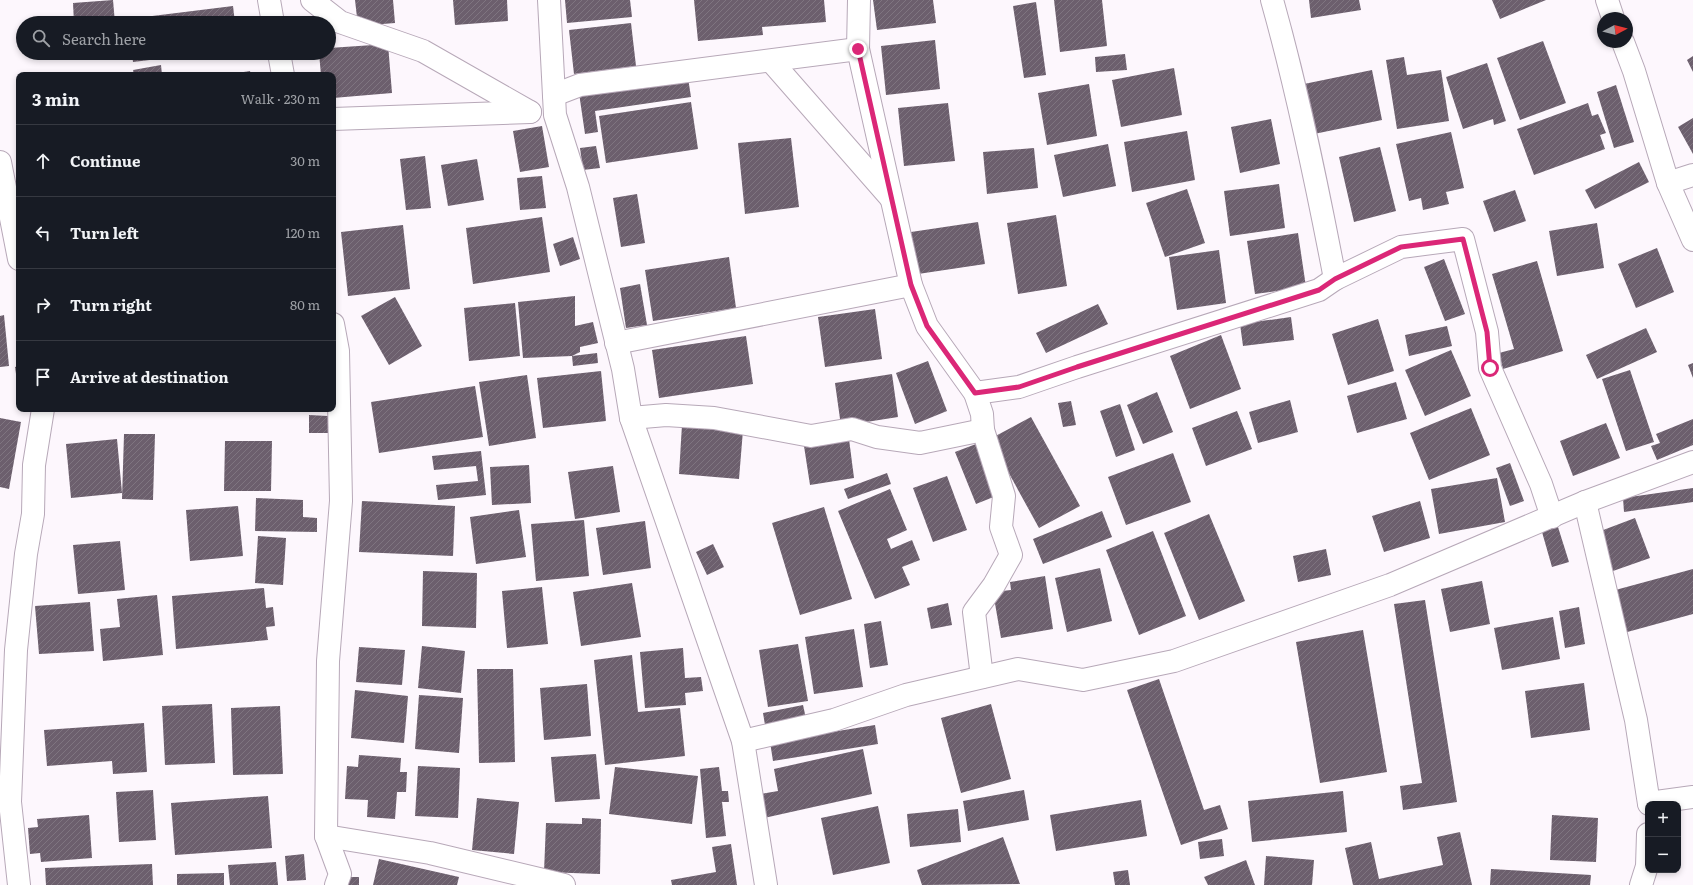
<!DOCTYPE html>
<meta charset="utf-8">
<style>
:root{--surface:#171b24;--page:#20242c;--text:#f1f3f6;--muted:#9ea1a6;--line:#363941}
body{margin:0;font-family:Literata,serif;background:var(--page);color:var(--text)}
.controls{position:absolute;right:12px;bottom:12px;display:grid;overflow:hidden;border-radius:8px;box-shadow:0 2px 6px #0003}
.controls button{width:36px;height:36px;display:grid;place-items:center;padding:0;border:0;border-bottom:1px solid var(--line);background:var(--surface);color:var(--text);font:20px sans-serif}
.compass{position:absolute;left:1597px;top:12px;width:36px;height:36px;border-radius:50%;background:var(--surface);box-shadow:0 2px 6px #0003;rotate:83deg}
.stop{position:absolute;width:12px;height:12px;margin:-9px;border:3px solid #db2777;border-radius:50%;background:#fff}
.stop.end{background:#db2777;border-color:#fff;box-shadow:0 1px 4px #0008}
.list{margin:0;padding:0;list-style:none}
h2{display:flex;justify-content:space-between;align-items:center;height:52px;margin:0;padding:0 16px;font-size:17px}
h2 small{font-size:13px;font-weight:400;color:var(--muted)}
.list li{display:grid;grid-template-columns:26px 1fr auto;gap:12px;align-items:center;box-sizing:border-box;height:72px;padding:0 16px;border-top:1px solid var(--line)}
.list b{display:block;font-size:15px;white-space:nowrap}
.list em{font-size:13px;font-style:normal;color:var(--muted)}
.icon{flex:none;width:22px;height:22px;fill:none;stroke:currentColor;stroke-width:2;stroke-linecap:round;stroke-linejoin:round}
.map{position:relative;flex:none;width:1693px;height:885px;overflow:hidden}
.search{position:absolute;background:var(--surface);box-shadow:0 2px 6px #0003;left:16px;top:16px;width:320px;height:44px;display:flex;align-items:center;gap:10px;box-sizing:border-box;padding:0 14px;border-radius:22px;color:var(--muted);font-size:15px}
.panel{position:absolute;background:var(--surface);box-shadow:0 2px 6px #0003;left:16px;top:72px;width:320px;height:340px;border-radius:8px}
.map>svg:first-child{display:block}
</style>
<div class="map">
<svg width="1693" height="885" viewBox="0 0 1693 885">
<defs>
<pattern id="building-hatch" width="6" height="6" patternUnits="userSpaceOnUse"><rect width="6" height="6" fill="#6c5f6d"/><path d="M-1 1l2-2M0 6l6-6M5 7l2-2" fill="none" stroke="#7f7580"/></pattern>
</defs>
<rect width="100%" height="100%" fill="#fdf7fd"/>
<g fill="url(#building-hatch)">
<path d="M113,0L115,23H74L73,3Z"/>
<path d="M355,0H393L395,23L358,26Z"/>
<path d="M453,0H507L508,21L455,25Z"/>
<path d="M565,0H630L632,17L567,23Z"/>
<path d="M694,0H824L826,22L762,27L763,35L698,41Z"/>
<path d="M873,0H933L936,23L877,30Z"/>
<path d="M1054,0H1102L1107,46L1060,52Z"/>
<path d="M1309,0H1359L1361,10L1311,18Z"/>
<path d="M1492,0H1546L1500,19Z"/>
<path d="M1036,2L1046,75L1024,78L1013,6Z"/>
<path d="M233,6L235,23H128V19Z"/>
<path d="M631,23L636,66L574,74L569,30Z"/>
<path d="M935,40L940,89L886,95L881,46Z"/>
<path d="M1543,41L1566,103L1520,120L1497,58Z"/>
<path d="M388,44L392,93L333,98V75H321L319,53H329V48Z"/>
<path d="M87,53H107V58L88,60Z"/>
<path d="M132,53H199V54L133,62Z"/>
<path d="M1125,54L1127,70L1096,72L1095,57Z"/>
<path d="M1693,56V72L1687,60Z"/>
<path d="M1404,57L1407,75L1441,70L1449,121L1397,129L1386,60Z"/>
<path d="M1487,63L1506,121L1494,125L1493,119L1463,129L1446,77Z"/>
<path d="M161,65L162,75H134L133,70Z"/>
<path d="M1174,68L1182,115L1121,127L1112,80Z"/>
<path d="M1372,70L1382,120L1314,134L1304,84Z"/>
<path d="M250,71L251,75H231V74Z"/>
<path d="M688,78L691,97L595,111L598,132L585,134L579,93Z"/>
<path d="M1089,84L1097,136L1047,145L1038,93Z"/>
<path d="M1616,85L1634,142L1614,148L1597,92Z"/>
<path d="M691,102L698,149L606,163L599,116Z"/>
<path d="M948,103L955,161L904,166L898,108Z"/>
<path d="M1588,103L1592,116L1598,114L1606,133L1600,135L1605,149L1534,175L1517,129Z"/>
<path d="M1693,118V154L1678,127Z"/>
<path d="M1271,119L1280,164L1240,173L1231,127Z"/>
<path d="M542,126L549,167L520,172L513,131Z"/>
<path d="M1187,131L1195,180L1132,192L1124,142Z"/>
<path d="M1451,132L1464,188L1446,192L1449,204L1423,210L1421,198L1409,201L1396,144Z"/>
<path d="M791,138L799,207L745,214L738,143Z"/>
<path d="M1108,144L1116,186L1063,197L1054,155Z"/>
<path d="M596,146L600,168L583,170L580,148Z"/>
<path d="M1380,147L1396,211L1354,222L1339,157Z"/>
<path d="M1034,148L1038,188L987,194L983,152Z"/>
<path d="M425,156L431,208L406,210L400,159Z"/>
<path d="M477,159L484,200L448,206L441,165Z"/>
<path d="M1639,162L1649,182L1595,209L1585,190Z"/>
<path d="M542,176L546,208L520,210L517,178Z"/>
<path d="M1279,184L1285,228L1230,236L1224,191Z"/>
<path d="M1187,189L1205,243L1165,257L1146,203Z"/>
<path d="M1515,190L1526,221L1494,232L1483,201Z"/>
<path d="M637,194L645,243L621,247L613,198Z"/>
<path d="M1056,215L1067,286L1018,294L1007,223Z"/>
<path d="M542,217L550,272L473,284L466,228Z"/>
<path d="M978,222L985,264L918,274L911,232Z"/>
<path d="M1597,223L1604,268L1557,276L1549,231Z"/>
<path d="M403,225L410,289L348,296L341,232Z"/>
<path d="M1298,233L1306,287L1255,294L1247,241Z"/>
<path d="M573,237L580,259L560,266L553,244Z"/>
<path d="M1657,248L1674,292L1636,308L1618,264Z"/>
<path d="M1219,250L1226,303L1177,310L1169,257Z"/>
<path d="M729,257L736,308L653,321L645,270Z"/>
<path d="M1444,259L1465,314L1445,321L1424,267Z"/>
<path d="M1537,261L1563,351L1503,369L1499,353L1514,349L1492,274Z"/>
<path d="M640,284L647,325L626,328L620,288Z"/>
<path d="M575,296V326L593,322L598,343L580,347V352L572,356L523,358L518,302Z"/>
<path d="M395,297L422,346L389,365L361,316Z"/>
<path d="M515,303L520,356L469,361L464,308Z"/>
<path d="M1098,304L1108,324L1046,353L1036,333Z"/>
<path d="M875,309L882,359L825,367L818,317Z"/>
<path d="M4,315L9,366L0,367V316Z"/>
<path d="M1291,317L1294,340L1243,346L1240,324Z"/>
<path d="M1378,319L1394,371L1348,385L1332,334Z"/>
<path d="M1447,326L1452,346L1409,356L1405,335Z"/>
<path d="M1646,328L1657,352L1597,379L1586,355Z"/>
<path d="M1221,335L1241,389L1190,409L1170,356Z"/>
<path d="M746,336L753,384L659,398L652,350Z"/>
<path d="M1451,350L1471,396L1425,416L1405,370Z"/>
<path d="M597,353L598,363L573,366L572,356Z"/>
<path d="M928,361L947,411L915,424L896,373Z"/>
<path d="M1693,363V378L1688,365Z"/>
<path d="M19,366V387H18L15,367Z"/>
<path d="M1630,370L1654,442L1626,451L1602,379Z"/>
<path d="M601,371L606,421L543,428L537,378Z"/>
<path d="M892,374L898,417L841,426L835,383Z"/>
<path d="M527,375L536,438L489,446L479,382Z"/>
<path d="M1396,382L1407,419L1357,433L1347,396Z"/>
<path d="M475,386L483,437L379,453L371,402Z"/>
<path d="M1157,392L1173,432L1143,444L1127,405Z"/>
<path d="M1290,400L1298,432L1258,443L1249,412Z"/>
<path d="M1071,401L1076,425L1063,427L1058,403Z"/>
<path d="M1120,404L1135,450L1116,457L1100,411Z"/>
<path d="M1471,408L1490,455L1429,480L1410,433Z"/>
<path d="M1237,411L1252,449L1206,466L1192,428Z"/>
<path d="M309,415L328,416V433H309Z"/>
<path d="M1031,417L1080,506L1039,528L990,439Z"/>
<path d="M0,418L21,422L9,489L0,487Z"/>
<path d="M1693,419V445L1657,460L1651,446L1660,443L1656,434Z"/>
<path d="M1606,423L1620,458L1573,476L1560,441Z"/>
<path d="M682,425L743,430L739,479L679,474Z"/>
<path d="M124,434H155L153,500L122,499Z"/>
<path d="M117,439L122,493L71,498L66,444Z"/>
<path d="M849,439L854,478L810,485L804,446Z"/>
<path d="M225,441H272L271,491H224Z"/>
<path d="M976,444L996,496L976,504L955,452Z"/>
<path d="M481,451L486,495L438,500L436,485L478,481L476,466L434,470L432,456Z"/>
<path d="M1173,453L1191,502L1126,525L1108,477Z"/>
<path d="M1510,463L1524,501L1510,506L1496,468Z"/>
<path d="M529,465L531,503L492,505L490,467Z"/>
<path d="M613,466L620,512L575,519L568,472Z"/>
<path d="M887,473L891,484L848,499L844,489Z"/>
<path d="M947,476L967,530L933,542L913,488Z"/>
<path d="M1497,478L1505,522L1439,534L1431,489Z"/>
<path d="M1693,488V502L1624,512L1623,498Z"/>
<path d="M890,489L907,530L887,539L891,549L912,540L920,560L902,567L910,585L875,599L838,511Z"/>
<path d="M256,498L303,500V517L317,518V532L255,531Z"/>
<path d="M362,501L455,506L453,556L359,552Z"/>
<path d="M1420,501L1430,538L1384,552L1372,516Z"/>
<path d="M238,506L243,556L190,561L186,510Z"/>
<path d="M824,507L852,599L800,615L772,523Z"/>
<path d="M519,510L526,557L476,564L470,517Z"/>
<path d="M1102,511L1112,537L1043,564L1033,539Z"/>
<path d="M1209,514L1245,601L1199,620L1164,533Z"/>
<path d="M1635,518L1650,558L1613,571L1598,532Z"/>
<path d="M584,520L589,576L536,581L531,524Z"/>
<path d="M645,521L651,568L603,575L596,528Z"/>
<path d="M1558,527L1569,562L1552,567L1542,532Z"/>
<path d="M1153,531L1186,616L1139,635L1106,550Z"/>
<path d="M258,536L286,538L283,585L255,583Z"/>
<path d="M120,541L125,590L78,594L73,545Z"/>
<path d="M713,544L724,567L707,575L696,552Z"/>
<path d="M1326,549L1331,575L1298,582L1293,556Z"/>
<path d="M1100,568L1112,621L1067,632L1055,578Z"/>
<path d="M1693,569V614L1620,634L1608,592Z"/>
<path d="M423,571L477,573L476,628L422,626Z"/>
<path d="M1045,576L1053,629L1001,638L993,592L1011,590L1010,582Z"/>
<path d="M1482,581L1490,624L1450,632L1441,589Z"/>
<path d="M632,583L641,637L581,646L573,592Z"/>
<path d="M542,587L548,644L507,648L502,591Z"/>
<path d="M264,588L266,608L273,607L275,626L266,627L268,640L176,649L172,596Z"/>
<path d="M157,595L163,655L103,661L100,629L120,627L117,599Z"/>
<path d="M1425,600L1457,802L1403,810L1400,786L1422,783L1394,604Z"/>
<path d="M90,602L94,651L39,654L35,606Z"/>
<path d="M948,603L952,625L931,629L927,608Z"/>
<path d="M1579,607L1585,644L1565,648L1559,611Z"/>
<path d="M1553,617L1560,659L1502,670L1494,628Z"/>
<path d="M881,621L888,665L870,668L864,624Z"/>
<path d="M854,629L863,687L814,694L805,637Z"/>
<path d="M1363,630L1387,772L1320,783L1296,642Z"/>
<path d="M798,644L808,701L768,707L759,650Z"/>
<path d="M422,646L465,651L461,693L418,688Z"/>
<path d="M359,647L405,650L402,685L356,682Z"/>
<path d="M683,648L685,678L701,677L703,691L685,693L686,705L645,708L640,652Z"/>
<path d="M632,655L638,712L680,708L685,756L605,765L594,660Z"/>
<path d="M477,669H513L515,762L479,763Z"/>
<path d="M1159,679L1204,810L1220,805L1228,829L1181,845L1127,690Z"/>
<path d="M1584,683L1590,730L1531,738L1525,691Z"/>
<path d="M587,684L591,736L544,740L540,688Z"/>
<path d="M355,690L408,696L404,743L351,738Z"/>
<path d="M419,695L463,698L459,753L415,749Z"/>
<path d="M212,704L215,763L165,765L162,706Z"/>
<path d="M991,704L1011,779L961,793L941,718Z"/>
<path d="M803,705L807,723L766,731L763,713Z"/>
<path d="M280,706L283,774L233,775L231,708Z"/>
<path d="M144,723L147,772L113,774L112,761L47,766L44,730Z"/>
<path d="M875,725L878,744L773,761L770,742Z"/>
<path d="M863,749L872,794L764,818L760,794L778,791L774,769Z"/>
<path d="M596,754L600,799L555,802L551,757Z"/>
<path d="M359,755L401,758L400,772H407L406,792H397L395,819L367,817L368,800L345,799L347,766L358,767Z"/>
<path d="M418,766L460,768L458,818L415,816Z"/>
<path d="M615,767L698,776L692,824L609,814Z"/>
<path d="M719,767L722,791H728L729,802H722L726,836L706,838L700,769Z"/>
<path d="M153,790L156,840L119,842L116,792Z"/>
<path d="M1024,790L1029,820L968,831L963,801Z"/>
<path d="M1343,791L1347,832L1252,842L1248,801Z"/>
<path d="M268,796L272,848L175,855L171,803Z"/>
<path d="M477,798L519,802L514,854L472,850Z"/>
<path d="M1141,800L1147,836L1056,851L1050,815Z"/>
<path d="M878,806L890,863L833,875L821,818Z"/>
<path d="M958,809L961,842L910,847L907,814Z"/>
<path d="M89,815L92,858L41,862L40,853L30,854L28,828L38,827L37,819Z"/>
<path d="M1552,815L1598,818L1596,862L1550,860Z"/>
<path d="M582,818L601,819L600,874L544,872L546,823L582,824Z"/>
<path d="M1460,832L1472,885H1353L1345,848L1371,842L1379,879L1443,865L1437,837Z"/>
<path d="M1003,837L1020,884L922,885L917,870Z"/>
<path d="M1222,839L1224,856L1200,859L1198,842Z"/>
<path d="M731,844L737,885H672L671,880L716,872L712,847Z"/>
<path d="M304,854L306,880L287,881L285,856Z"/>
<path d="M1266,856L1314,860L1312,885H1264Z"/>
<path d="M379,859L459,877L457,885H373Z"/>
<path d="M1246,860L1255,885H1208L1204,877Z"/>
<path d="M276,862L278,885H230L228,865Z"/>
<path d="M152,864L153,885H46L45,868Z"/>
<path d="M1491,869L1591,875L1590,885H1490Z"/>
<path d="M1128,870L1130,885H1115L1113,872Z"/>
<path d="M224,873V885H177V874Z"/>
<rect x="348" y="877" width="11" height="8"/>
</g>
<g fill="none" stroke-linecap="round" stroke-linejoin="round">
<defs>
<g id="minor">
<path d="M269,0L273,23"/>
<path d="M312,0L340,22L423,51L530,112"/>
<path d="M549,0L555,115L578,187L623,369L631,418L743,741L766,885"/>
<path d="M859,0L858,49L911,285L927,326L975,393L982,414L983,430L1004,496L1001,527L1011,555L994,585L974,612L982,677"/>
<path d="M1272,0C1298,92 1317,185 1335,279L1401,247L1463,239L1487,332L1490,368L1541,484L1552,517"/>
<path d="M1607,0L1613,18"/>
<path d="M1623,42L1634,71L1668,183L1693,240"/>
<path d="M279,53L283,75"/>
<path d="M771,61L890,197"/>
<path d="M554,95L580,85L858,49"/>
<path d="M333,119L530,112"/>
<path d="M0,162L19,259"/>
<path d="M1668,183L1693,175"/>
<path d="M333,324L338,351L341,501L328,661L326,836L340,874L336,885"/>
<path d="M616,343L911,285"/>
<path d="M975,393L1019,387L1077,367L1319,290L1335,279"/>
<path d="M631,418L666,415L714,418L811,436L852,429L877,437L920,443L983,430"/>
<path d="M1585,502L1636,720L1649,804"/>
<path d="M743,741L834,720L906,695L1018,669L1083,680L1174,661L1390,585L1585,502L1693,462"/>
<path d="M1649,803L1693,797"/>
<path d="M326,836L430,853L564,885"/>
<path d="M19,885L10,802L16,650L26,554L33,514L34,465L43,409"/>
<path d="M1641,885L1647,866L1648,834"/>
</g>
</defs>
<use href="#minor" stroke="#b7a8b8" stroke-width="24"/>
<use href="#minor" stroke="#fff" stroke-width="22"/>
</g>
<g fill="none" stroke-linecap="round" stroke-linejoin="round">
<path stroke="#db2777" stroke-width="5" d="M858,49L911,285L927,326L975,393L1019,387L1077,367L1319,290L1335,279L1401,247L1463,239L1487,332L1490,368"/>
</g>
</svg>
<div class="controls">
<button>+</button>
<button>−</button>
</div>
<svg class="compass" viewBox="-18 -18 36 36"><path d="M0-13l5 13h-10z" fill="#e53935"/><path d="M0 13l5-13h-10z" fill="#9ea1a6"/></svg>
<div class="stop" style="left:1490px;top:368px"></div>
<div class="stop end" style="left:858px;top:49px"></div>
<div class="search"><svg class="icon" aria-label="search" viewBox="0 0 24 24"><circle cx="10" cy="10" r="6"/><path d="M15 15l6 6"/></svg>Search here</div>
<section class="panel">
<h2>3 min<small>Walk · 230 m</small></h2>
<ul class="list">
<li><svg class="icon" aria-label="ahead" viewBox="0 0 24 24"><path d="M12 20V5M6 11l6-6 6 6"/></svg><div><b>Continue</b></div><em>30 m</em></li>
<li><svg class="icon" aria-label="left" viewBox="0 0 24 24"><path d="M17 20v-9H6M10 6l-5 5 5 5"/></svg><div><b>Turn left</b></div><em>120 m</em></li>
<li><svg class="icon" aria-label="right" viewBox="0 0 24 24"><path d="M7 20v-9h11M14 6l5 5-5 5"/></svg><div><b>Turn right</b></div><em>80 m</em></li>
<li><svg class="icon" aria-label="arrive" viewBox="0 0 24 24"><path d="M6 21V4h12l-3 4 3 4H6"/></svg><div><b>Arrive at destination</b></div></li>
</ul>
</section>
</div>
